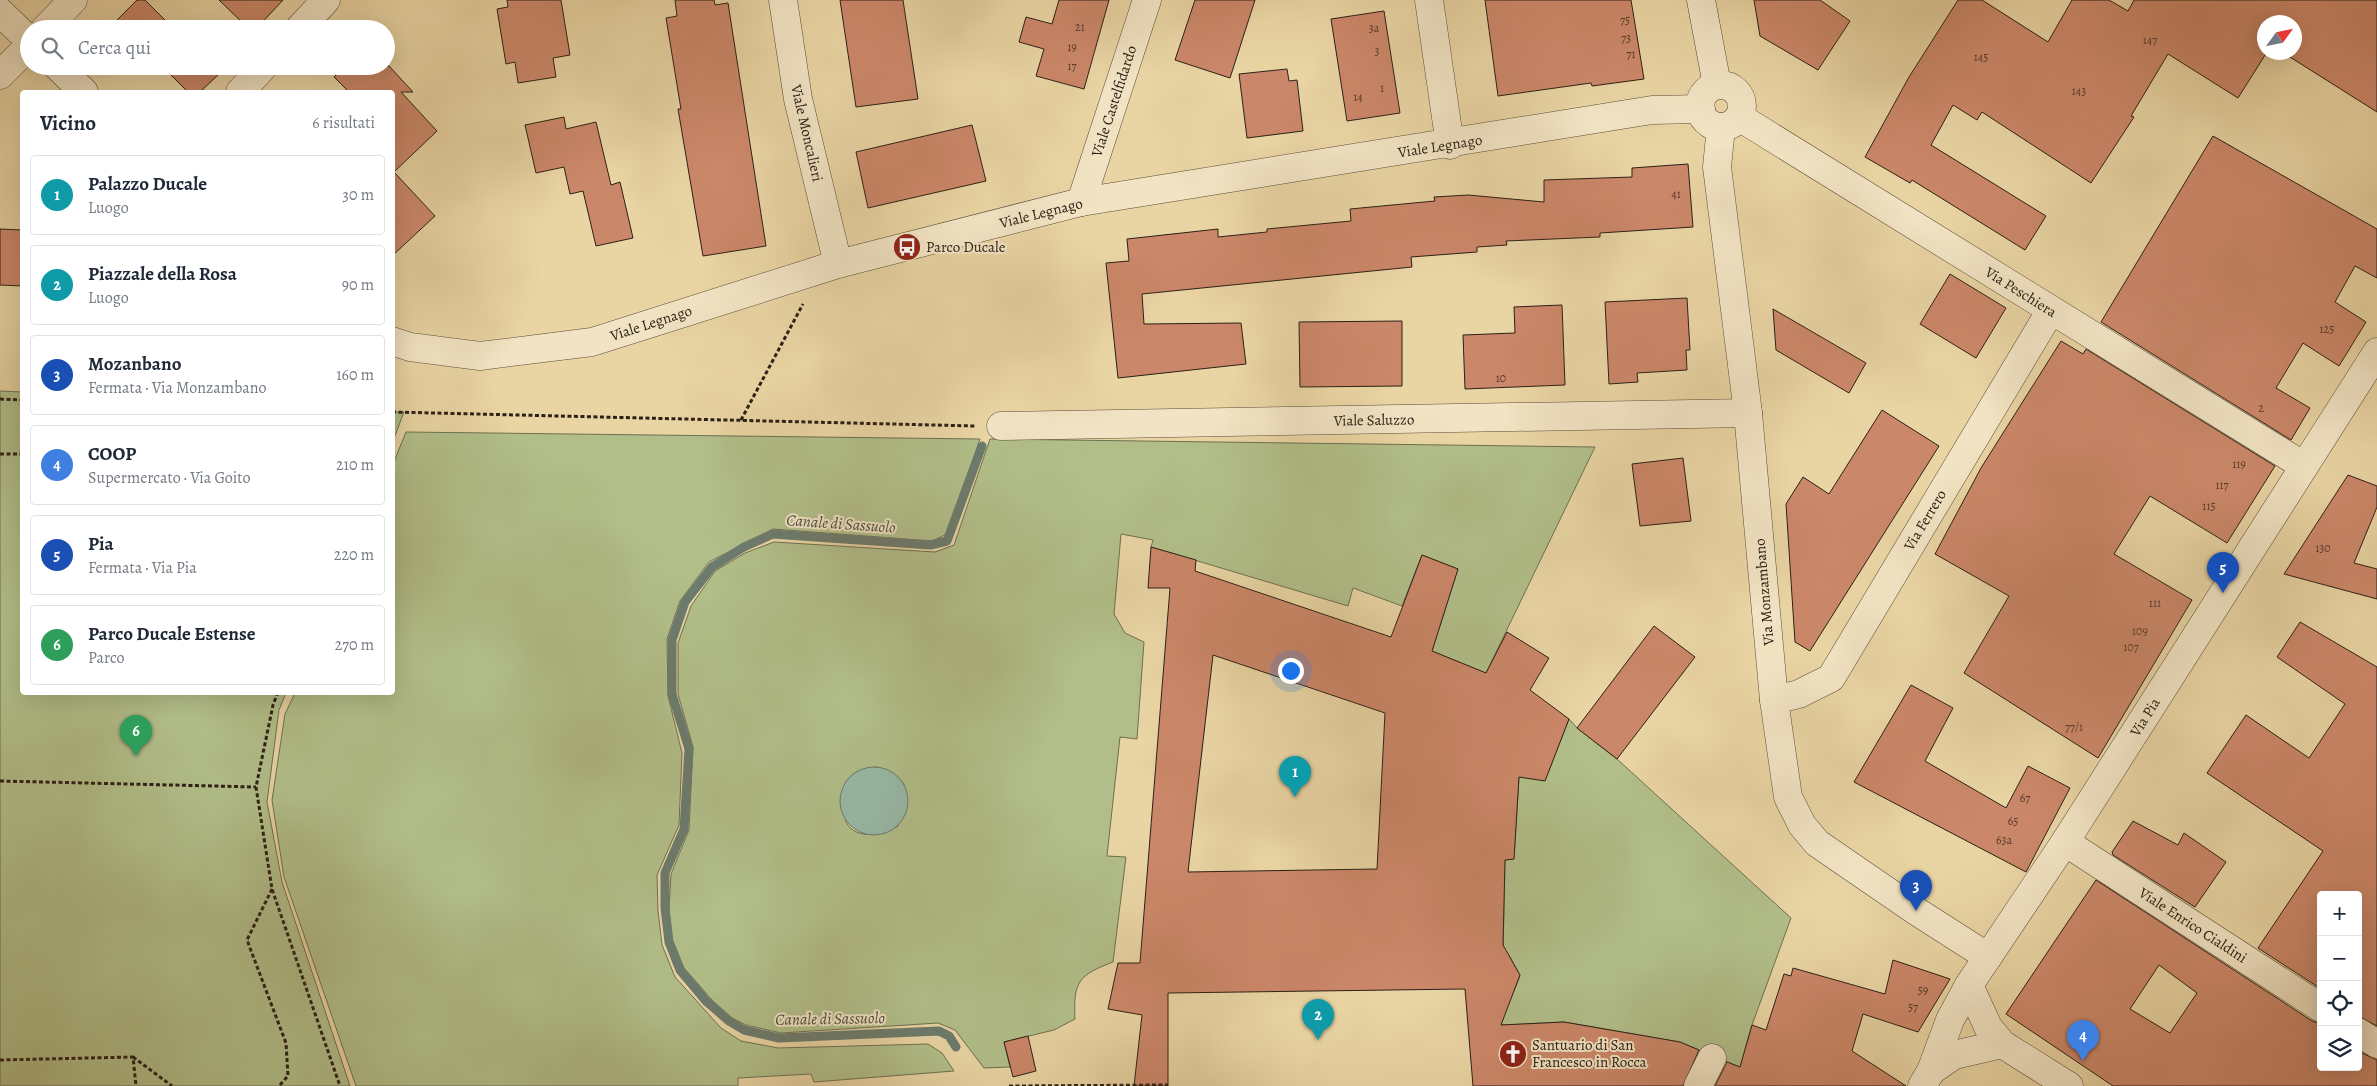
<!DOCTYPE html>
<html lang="it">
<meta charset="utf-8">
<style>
:root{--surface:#fff;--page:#f6f6f7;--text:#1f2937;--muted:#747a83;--line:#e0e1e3;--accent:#2563eb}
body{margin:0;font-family:Alegreya,serif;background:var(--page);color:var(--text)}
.controls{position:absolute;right:15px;bottom:15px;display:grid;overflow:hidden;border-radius:5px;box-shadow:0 5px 20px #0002}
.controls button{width:45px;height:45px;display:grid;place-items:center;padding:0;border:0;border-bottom:1px solid var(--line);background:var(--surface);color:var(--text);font:25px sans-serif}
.compass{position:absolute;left:2257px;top:15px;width:45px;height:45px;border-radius:50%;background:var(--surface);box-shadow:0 5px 20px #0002;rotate:57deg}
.you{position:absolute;left:1290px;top:670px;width:18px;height:18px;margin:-12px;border:4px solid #fff;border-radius:50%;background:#1a73e8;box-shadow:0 0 0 8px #1a73e833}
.badge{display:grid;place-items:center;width:32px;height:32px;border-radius:50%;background:var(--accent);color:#fff;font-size:16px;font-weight:700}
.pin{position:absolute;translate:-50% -41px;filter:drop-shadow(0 1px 2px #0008)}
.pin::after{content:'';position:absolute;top:26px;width:18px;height:15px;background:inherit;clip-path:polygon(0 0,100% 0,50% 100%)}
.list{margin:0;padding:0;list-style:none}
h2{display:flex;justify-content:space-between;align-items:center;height:65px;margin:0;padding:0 20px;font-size:21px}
h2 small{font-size:16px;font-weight:400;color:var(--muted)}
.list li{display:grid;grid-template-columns:32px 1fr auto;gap:15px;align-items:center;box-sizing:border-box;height:80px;margin:0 10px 10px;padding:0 10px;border:1px solid var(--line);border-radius:5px}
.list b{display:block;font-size:19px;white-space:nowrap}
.list p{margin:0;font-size:16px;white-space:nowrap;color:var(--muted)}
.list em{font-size:16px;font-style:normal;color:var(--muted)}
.icon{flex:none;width:28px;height:28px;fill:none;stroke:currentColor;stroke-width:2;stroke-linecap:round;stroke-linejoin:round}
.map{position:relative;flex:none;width:2377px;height:1086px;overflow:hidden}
.search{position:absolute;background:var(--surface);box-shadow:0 5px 20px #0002;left:20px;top:20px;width:375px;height:55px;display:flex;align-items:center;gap:12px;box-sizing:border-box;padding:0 18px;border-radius:28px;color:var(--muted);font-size:19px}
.panel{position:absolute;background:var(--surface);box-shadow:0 5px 20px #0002;left:20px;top:90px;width:375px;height:605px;border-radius:5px}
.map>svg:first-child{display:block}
</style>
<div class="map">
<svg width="2377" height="1086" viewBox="0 0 2377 1086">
<rect width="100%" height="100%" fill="#e9d4a3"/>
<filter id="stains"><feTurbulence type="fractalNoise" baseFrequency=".004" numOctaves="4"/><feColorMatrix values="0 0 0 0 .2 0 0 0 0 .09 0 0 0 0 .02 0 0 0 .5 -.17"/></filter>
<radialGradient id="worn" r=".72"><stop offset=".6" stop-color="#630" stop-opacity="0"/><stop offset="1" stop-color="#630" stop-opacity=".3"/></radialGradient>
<g fill="#b1be89" stroke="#6e6f50" fill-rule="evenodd">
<path d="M0,391L22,392V692L286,693L279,710L267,802L282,882L350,1086H0Z"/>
<path d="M393,412H404L393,441L392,412Z"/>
<path d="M406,432L980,439L947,534L932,541L773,529L709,562L680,601L667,639L668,696L682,753L679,825L657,875L658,911L662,945L675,977L721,1028L741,1041L778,1048L928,1044L942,1053L954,1071L814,1082L811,1074L738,1078V1086H356L284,877L272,800L285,714L295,693L392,692L393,464Z"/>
<path d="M990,439L1595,447L1486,673L1432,651L1458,569L1422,555L1402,606L1353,588L1348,606L1151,547L1153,540L1121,534L1114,614L1125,633L1144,642L1137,739L1120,737L1107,856L1126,857L1113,962C1079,975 1073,981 1075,1019L1054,1030L1004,1042L1010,1067L984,1068L955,1030L938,1023L781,1033L746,1025L732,1018L713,1001L684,968L672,939L669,909L671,874L689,830L693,747L678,694V643L691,606L715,571L745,553L774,542L935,552L954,545ZM877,767C889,770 896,774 904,784L898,826C884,835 856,841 846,822C845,819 845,813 845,810C843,796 840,782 855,773C860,769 870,768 877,767Z"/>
<path d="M1569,719L1577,728L1617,759L1791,918L1752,1025L1740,1067L1680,1042L1564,1022L1482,1026L1488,1004L1511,998L1520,976L1509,955H1503L1505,860L1514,859L1519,777L1545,780Z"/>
</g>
<circle fill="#97b8a7" stroke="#6c7b6d" cx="874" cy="801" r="34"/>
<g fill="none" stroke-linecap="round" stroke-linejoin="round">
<path stroke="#6c7b6d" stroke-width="9" d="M956,1047L949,1036L939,1031L779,1038L744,1030L729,1021L706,1001L680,970L669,942L665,908V873L684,829L689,749L672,694V640L685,602L712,567L744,547L773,534L930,545L947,541L982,446"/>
</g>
<g fill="#cb8769" stroke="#2c2016" fill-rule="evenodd">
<path d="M137,0H145L174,29H125L117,20Z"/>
<path d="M219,0H283L256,29H249Z"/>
<path d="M507,0H561L570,55L553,58L556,77L518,83L515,62L506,64L497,9L508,7Z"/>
<path d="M675,0H714L715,5L728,3L766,246L703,256L678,109H681L666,18L677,16Z"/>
<path d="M840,0H903L918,99L856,107Z"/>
<path d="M1059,0H1109L1084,89L1036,76L1044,49L1019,42L1026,17L1052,24Z"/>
<path d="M1195,0H1255L1230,78L1175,60Z"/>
<path d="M1485,0H1631L1644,79L1592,86L1591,83L1498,96Z"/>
<path d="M1754,0H1820L1850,21L1818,70L1760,36Z"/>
<path d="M1958,0H1982L2048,42L2072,0H2109L2128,11L2134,0H2377V112L2282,52H2294V22H2264V52H2267L2238,98L2168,54L2131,116L2134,117L2091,183L1982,112L1977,120L1953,105L1931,145L2046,216L2025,250L1912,180L1910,183L1865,157L1909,77Z"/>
<path d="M1384,11L1400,113L1347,121L1331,19Z"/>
<path d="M162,66H211L219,74L200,92H188Z"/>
<path d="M346,66H389L413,92H401L437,131L394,172L435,216L392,256V92H349L334,77Z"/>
<path d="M1287,69L1289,81L1297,80L1303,131L1247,138L1239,74Z"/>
<path d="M564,117L566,129L596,122L611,185L620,182L633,238L596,246L583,191L570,194L564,167L536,173L525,125Z"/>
<path d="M972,125L986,181L868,208L856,152Z"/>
<path d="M2213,136L2377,229V278L2355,266L2335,302L2366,322L2339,366L2303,343L2276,388L2310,408L2291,440L2101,322Z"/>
<path d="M1688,164L1693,227L1600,233V237L1506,241L1507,245L1477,247V252L1411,257L1412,267L1142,294L1144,324L1241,323L1246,364L1118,378L1106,263L1129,261L1127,239L1218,229V237L1267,232V229L1351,221L1350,209L1435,201L1434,197L1468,195L1544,202V180L1632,177V168Z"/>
<path d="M0,229L22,230V286L0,285Z"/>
<path d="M1950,274L2006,308L1976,358L1920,324Z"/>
<path d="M1687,298L1690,350H1686L1687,370L1637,373L1638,382L1609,384L1605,302Z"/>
<path d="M1562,305L1565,385L1465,389L1463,335L1515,333L1514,307Z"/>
<path d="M1773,309L1866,363L1849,393L1776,350Z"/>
<path d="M1402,321V386L1300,387L1299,322Z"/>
<path d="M2061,341L2083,354L2086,349L2275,466L2227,543L2150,496L2114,554L2192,600L2098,758L1964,673L2009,596L1935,554L1981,468Z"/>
<path d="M1882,410L1939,446L1810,651L1795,642L1786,504L1803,477L1829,494Z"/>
<path d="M1683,458L1691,521L1640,526L1632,464Z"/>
<path d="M2348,475L2377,486V507L2354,563L2377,569V599L2284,574Z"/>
<path d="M1151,547L1196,560L1195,571L1391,637L1422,555L1458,569L1432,651L1486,673L1507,632L1549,658L1530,690L1569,719L1545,781L1519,777L1514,859L1505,860L1503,945L1520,975L1501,1025L1564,1022L1680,1042L1699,1050L1683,1086H1473L1465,989L1168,993V1086H1134L1142,1015L1108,1009L1118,963H1140L1170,588H1148ZM1213,655L1385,713L1377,869L1188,872Z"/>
<path d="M2300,622L2377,667V1026L2358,1016V895H2321V989L2258,948L2323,851L2207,773L2246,715L2309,758L2345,704L2277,657Z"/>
<path d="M1654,626L1695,657L1617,759L1577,728Z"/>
<path d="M1911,685L1953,708L1925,761L2006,808L2028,766L2070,788L2026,872L1854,782Z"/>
<path d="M2133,821L2178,845L2184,833L2226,862L2195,907L2113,855L2112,852Z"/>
<path d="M2096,880L2312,1021L2321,1024V1067H2358V1051L2377,1060V1086H2113L2006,1014ZM2159,965L2197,993L2170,1033L2130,1009Z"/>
<path d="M1893,960L1950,979L1918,1032L1863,1014L1852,1051L1906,1086H1715L1727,1062L1740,1067L1752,1025L1766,1030L1784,974L1791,976L1793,968L1885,994Z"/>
<path d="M1028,1036L1036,1071L1013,1077L1004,1042Z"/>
</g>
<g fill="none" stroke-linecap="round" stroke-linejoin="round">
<defs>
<g id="minor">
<path d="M783,0L798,99L838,264"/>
<path d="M1429,0L1450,145"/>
<path d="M1701,0L1717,85"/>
<path d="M0,12L29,40"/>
<path d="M45,29L73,0"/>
<path d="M299,29L326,0"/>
<path d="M57,66L84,92"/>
<path d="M0,75L29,46"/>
<circle cx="1721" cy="106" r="21"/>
<path d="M240,92L264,66"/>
<path d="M1739,117L2304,466"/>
<path d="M1721,127L1717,167L1748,413L1774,700L1788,797L1802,825L1817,843L1916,911L1988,957"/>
<path d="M1081,202L1147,0"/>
<path d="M392,341L410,347L480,356L592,342L838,264L1081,202L1652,110L1701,109"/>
<path d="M1001,426L1748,413"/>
<path d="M1774,700L1799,694L1831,678L2051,310"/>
<path d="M2065,842L2321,1008"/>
<path d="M1969,985L1988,1027L2002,1044L2069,1086"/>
<path d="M2358,1032L2377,1044"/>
<path d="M1931,1071L1954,1055L2002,1044"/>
<path d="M1698,1086L1712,1058"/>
<path d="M1922,1086L1931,1071L1950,1020L1969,985L2065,842L2377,352"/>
</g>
</defs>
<use href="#minor" stroke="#5b4d39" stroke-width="29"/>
<g stroke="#2c2016" stroke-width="3" stroke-dasharray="4 2.5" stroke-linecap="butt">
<path d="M0,399L22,400"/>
<path d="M392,412L975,426"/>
<path d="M741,420L803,304"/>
<path d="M0,454H22"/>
<path d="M278,692L273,705L256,787L272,889L340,1086"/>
<path d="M0,781L256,787"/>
<path d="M272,889L247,940L286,1043L288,1076L279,1086"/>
<path d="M133,1057L172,1086"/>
<path d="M0,1060L133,1057L136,1086"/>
<path d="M1009,1086L1168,1085"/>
</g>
<use href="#minor" stroke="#f1e3c3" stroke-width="28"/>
</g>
<defs>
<symbol id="bus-disc" viewBox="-11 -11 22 22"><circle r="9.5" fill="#8f2418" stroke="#f1e3c3"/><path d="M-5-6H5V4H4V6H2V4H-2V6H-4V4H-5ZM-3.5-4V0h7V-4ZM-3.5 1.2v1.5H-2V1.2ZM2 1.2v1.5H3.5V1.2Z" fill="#fff"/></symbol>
<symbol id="church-disc" viewBox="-11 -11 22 22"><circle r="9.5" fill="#8f2418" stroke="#f1e3c3"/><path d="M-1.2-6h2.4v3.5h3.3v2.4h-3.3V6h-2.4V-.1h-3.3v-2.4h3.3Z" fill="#fff"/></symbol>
</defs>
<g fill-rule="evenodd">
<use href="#bus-disc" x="891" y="231" width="32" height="32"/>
<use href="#church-disc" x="1497" y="1038" width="32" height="32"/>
</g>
<g text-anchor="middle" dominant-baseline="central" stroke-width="4" stroke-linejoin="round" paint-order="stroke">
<g font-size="12" fill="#543a2b">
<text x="1625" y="20">75</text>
<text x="1080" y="27">21</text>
<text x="1374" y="28">3a</text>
<text x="1626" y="38">73</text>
<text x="2150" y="40">147</text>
<text x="1072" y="47">19</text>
<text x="1377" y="51">3</text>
<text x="1631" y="54">71</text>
<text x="1981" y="57">145</text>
<text x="1072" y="66">17</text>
<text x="1382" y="88">1</text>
<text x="2079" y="91">143</text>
<text x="1358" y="97">14</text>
<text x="1676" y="194">41</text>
<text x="2327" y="329">125</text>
<text x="1501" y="378">10</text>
<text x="2261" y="408">2</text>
<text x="2239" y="464">119</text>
<text x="2222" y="485">117</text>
<text x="2209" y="506">115</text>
<text x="2323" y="548">130</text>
<text x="2155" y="603">111</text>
<text x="2140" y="631">109</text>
<text x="2131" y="647">107</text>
<text x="2074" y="727">77/1</text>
<text x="2025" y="798">67</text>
<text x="2013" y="821">65</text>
<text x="2004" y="840">63a</text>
<text x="1923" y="990">59</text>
<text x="1913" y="1007">57</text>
</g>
<g font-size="15" fill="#2c2016" stroke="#f1e3c3">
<text transform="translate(1114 101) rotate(-72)">Viale Castelfidardo</text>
<text transform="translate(807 133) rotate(77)">Viale Moncalieri</text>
<text transform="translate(1440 146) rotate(-9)">Viale Legnago</text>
<text transform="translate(1041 213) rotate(-14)">Viale Legnago</text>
<text transform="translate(2021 292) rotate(32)">Via Peschiera</text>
<text transform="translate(651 323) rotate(-18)">Viale Legnago</text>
<text transform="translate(1374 420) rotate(-1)">Viale Saluzzo</text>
<text transform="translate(1925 520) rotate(-59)">Via Ferrero</text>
<text transform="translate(1764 592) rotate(-95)">Via Monzambano</text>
<text transform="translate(2145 717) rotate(-58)">Via Pia</text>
<text transform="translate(2193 925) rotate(33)">Viale Enrico Cialdini</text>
</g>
<g font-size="15" fill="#2c2016" stroke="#f1e3c3" text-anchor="start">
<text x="926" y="247">Parco Ducale</text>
<text x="1532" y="1045">Santuario di San<tspan x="1532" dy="17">Francesco in Rocca</tspan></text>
</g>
<g font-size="16" font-style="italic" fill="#4c4e42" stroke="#f1e3c3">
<text transform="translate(841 524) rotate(4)">Canale di Sassuolo</text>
<text transform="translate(830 1019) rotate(-1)">Canale di Sassuolo</text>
</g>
</g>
<rect width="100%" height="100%" filter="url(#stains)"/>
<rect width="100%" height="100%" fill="url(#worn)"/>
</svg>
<div class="controls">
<button>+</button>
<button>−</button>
<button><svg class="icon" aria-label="locate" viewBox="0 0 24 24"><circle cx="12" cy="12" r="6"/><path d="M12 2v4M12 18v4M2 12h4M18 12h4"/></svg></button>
<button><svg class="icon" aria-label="layers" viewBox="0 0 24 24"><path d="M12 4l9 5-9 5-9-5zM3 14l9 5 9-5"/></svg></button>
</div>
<svg class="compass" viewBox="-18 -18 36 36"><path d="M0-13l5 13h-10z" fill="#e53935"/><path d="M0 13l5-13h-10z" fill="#747a83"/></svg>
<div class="you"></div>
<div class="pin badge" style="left:1295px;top:797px;background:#0f9aa8">1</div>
<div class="pin badge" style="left:1318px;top:1040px;background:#0f9aa8">2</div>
<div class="pin badge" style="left:1916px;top:911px;background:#1a4fb4">3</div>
<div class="pin badge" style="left:2083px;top:1061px;background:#3f7fe0">4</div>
<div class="pin badge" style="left:2223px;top:593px;background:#1a4fb4">5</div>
<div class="pin badge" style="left:136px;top:756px;background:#2e9e5b">6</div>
<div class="search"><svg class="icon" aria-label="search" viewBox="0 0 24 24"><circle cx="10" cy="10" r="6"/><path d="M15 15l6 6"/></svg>Cerca qui</div>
<section class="panel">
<h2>Vicino<small>6 risultati</small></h2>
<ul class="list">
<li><span class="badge" style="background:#0f9aa8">1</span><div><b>Palazzo Ducale</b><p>Luogo</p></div><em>30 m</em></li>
<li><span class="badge" style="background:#0f9aa8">2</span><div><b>Piazzale della Rosa</b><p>Luogo</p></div><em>90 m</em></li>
<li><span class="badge" style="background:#1a4fb4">3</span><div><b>Mozanbano</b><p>Fermata · Via Monzambano</p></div><em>160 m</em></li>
<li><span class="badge" style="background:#3f7fe0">4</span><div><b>COOP</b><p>Supermercato · Via Goito</p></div><em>210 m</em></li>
<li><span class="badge" style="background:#1a4fb4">5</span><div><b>Pia</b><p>Fermata · Via Pia</p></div><em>220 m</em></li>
<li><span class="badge" style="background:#2e9e5b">6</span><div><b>Parco Ducale Estense</b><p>Parco</p></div><em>270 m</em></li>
</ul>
</section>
</div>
